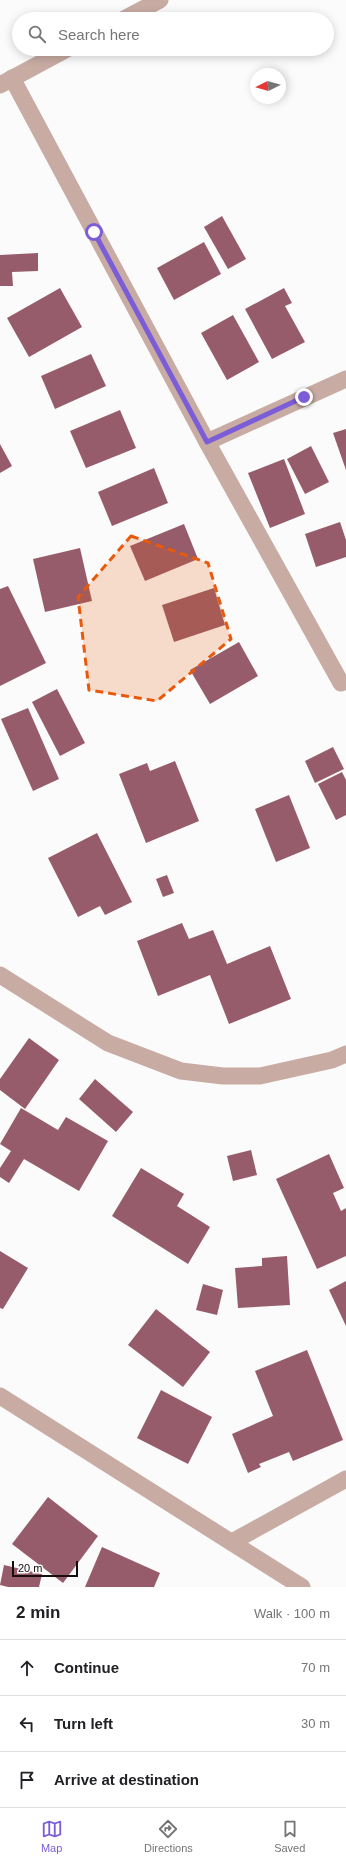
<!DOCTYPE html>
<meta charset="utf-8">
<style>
:root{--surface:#fff;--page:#f6f6f6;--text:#202124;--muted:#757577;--line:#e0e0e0;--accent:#7c5dd8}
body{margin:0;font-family:Helvetica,sans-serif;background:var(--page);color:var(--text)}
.compass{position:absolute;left:250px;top:68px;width:36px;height:36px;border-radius:50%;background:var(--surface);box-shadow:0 2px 10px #0003;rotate:264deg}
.scale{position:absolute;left:12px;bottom:10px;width:66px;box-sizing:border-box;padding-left:4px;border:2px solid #170d0d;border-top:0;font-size:11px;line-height:14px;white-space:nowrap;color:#170d0d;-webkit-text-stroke:3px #fbfbfb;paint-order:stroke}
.stop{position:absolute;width:12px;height:12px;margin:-9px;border:3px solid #7c5dd8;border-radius:50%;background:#fff}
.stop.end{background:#7c5dd8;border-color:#fff;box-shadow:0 1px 4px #0008}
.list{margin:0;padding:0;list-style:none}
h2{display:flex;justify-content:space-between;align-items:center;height:52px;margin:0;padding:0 16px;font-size:17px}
h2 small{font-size:13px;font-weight:400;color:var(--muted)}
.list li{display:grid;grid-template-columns:26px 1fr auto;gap:12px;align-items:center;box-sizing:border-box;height:56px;padding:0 16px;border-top:1px solid var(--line)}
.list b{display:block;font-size:15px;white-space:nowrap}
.list em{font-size:13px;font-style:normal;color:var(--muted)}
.icon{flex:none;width:22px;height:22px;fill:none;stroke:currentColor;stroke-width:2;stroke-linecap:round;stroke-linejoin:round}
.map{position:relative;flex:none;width:346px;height:1587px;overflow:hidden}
.search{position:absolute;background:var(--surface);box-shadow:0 2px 10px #0003;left:12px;right:12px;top:12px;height:44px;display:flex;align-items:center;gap:10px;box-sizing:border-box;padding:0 14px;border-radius:22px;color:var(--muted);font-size:15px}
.sheet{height:220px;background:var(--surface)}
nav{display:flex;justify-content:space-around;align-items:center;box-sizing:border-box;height:56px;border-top:1px solid var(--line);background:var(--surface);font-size:11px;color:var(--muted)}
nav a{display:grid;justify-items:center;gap:2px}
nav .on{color:var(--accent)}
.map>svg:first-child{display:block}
</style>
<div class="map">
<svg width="346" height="1587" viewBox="0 0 346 1587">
<rect width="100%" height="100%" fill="#fbfbfb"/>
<g fill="#965c6b">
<path d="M222,216L246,259L228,269L204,227Z"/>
<path d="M204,242L221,274L174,300L157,268Z"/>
<path d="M38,253V271L12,272L13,286H0V255Z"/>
<path d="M60,288L82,327L29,357L7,318Z"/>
<path d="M284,288L292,303L285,306L305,342L272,359L245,309Z"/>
<path d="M233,315L259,362L227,380L201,333Z"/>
<path d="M91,354L106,386L55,409L41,376Z"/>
<path d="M120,410L136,448L86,468L70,431Z"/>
<path d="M346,429V470L333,433Z"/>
<path d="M0,444L12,466L0,473Z"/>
<path d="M311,446L329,482L305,494L287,459Z"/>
<path d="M284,459L305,514L270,528L248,473Z"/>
<path d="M154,468L168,503L112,526L98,492Z"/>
<path d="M340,522L346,540V557L316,567L305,534Z"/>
<path d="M184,524L198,559L145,581L130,546Z"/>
<path d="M80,548L92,601L45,612L33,559Z"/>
<path d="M8,586L46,663L0,686V589Z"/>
<path d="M214,588L225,625L174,642L162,605Z"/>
<path d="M239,642L258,676L210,704L190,670Z"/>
<path d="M57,689L85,743L60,756L32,702Z"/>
<path d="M28,708L59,779L33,791L1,719Z"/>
<path d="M333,747L344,769L315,783L305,761Z"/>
<path d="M175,761L199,821L146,843L119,774L147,763L150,771Z"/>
<path d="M342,772L346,780V815L336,820L318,784Z"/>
<path d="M289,795L310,848L276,862L255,809Z"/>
<path d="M97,833L132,902L105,915L100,906L78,917L48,858Z"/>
<path d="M167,875L174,893L163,897L156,879Z"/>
<path d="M182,923L189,939L213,930L227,964L270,946L291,999L229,1024L210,975L158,996L137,941Z"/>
<path d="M29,1038L59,1060L25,1109L0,1090V1079Z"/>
<path d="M95,1079L133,1112L116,1132L79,1099Z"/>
<path d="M21,1108L58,1130L66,1117L108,1141L79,1191L24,1159L9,1183L0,1177V1168L11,1151L0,1144Z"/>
<path d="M251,1150L257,1175L233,1181L227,1156Z"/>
<path d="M329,1154L344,1188L333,1193L341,1211L346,1208V1256L317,1269L276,1179Z"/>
<path d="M141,1168L184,1194L177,1206L210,1227L188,1264L112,1216Z"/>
<path d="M0,1251L28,1268L3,1309L0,1308Z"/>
<path d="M287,1256L290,1305L238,1308L235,1268L262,1266V1258Z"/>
<path d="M346,1281V1326L329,1290Z"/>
<path d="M203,1284L223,1290L217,1315L196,1310Z"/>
<path d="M156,1309L210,1352L183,1387L128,1345Z"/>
<path d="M307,1350L343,1440L293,1461L289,1452L259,1464L261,1467L248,1473L232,1434L273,1416L255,1371Z"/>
<path d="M161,1390L212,1417L188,1464L137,1438Z"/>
<path d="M48,1497L98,1536L63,1583L12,1544Z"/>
<path d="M102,1547L160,1573L154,1587H85Z"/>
<path d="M4,1565L42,1574L39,1587H8L0,1585Z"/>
</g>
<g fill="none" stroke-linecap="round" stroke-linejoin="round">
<g stroke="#c8aca3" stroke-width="17">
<path d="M124,19L160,0"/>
<path d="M12,78L207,442L341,683"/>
<path d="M0,85L67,49"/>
<path d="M207,442L346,379"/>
<path d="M0,975L108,1043L181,1071L223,1076H260L332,1060L346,1054"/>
<path d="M0,1396L302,1587"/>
<path d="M232,1542L346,1479"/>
</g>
</g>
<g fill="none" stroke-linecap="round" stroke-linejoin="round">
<path stroke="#7c5dd8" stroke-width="5" d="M94,232L207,442L304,397"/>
</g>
<path fill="#e8590c" fill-opacity="0.2" stroke="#e8590c" stroke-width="3" stroke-dasharray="8 5" stroke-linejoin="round" d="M131,536L208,563L231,639L157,701L89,690L78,597Z"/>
</svg>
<svg class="compass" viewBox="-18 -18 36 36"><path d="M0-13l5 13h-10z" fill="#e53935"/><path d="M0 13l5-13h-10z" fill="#757577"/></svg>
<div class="scale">20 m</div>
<div class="stop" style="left:94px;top:232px"></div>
<div class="stop end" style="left:304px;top:397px"></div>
<div class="search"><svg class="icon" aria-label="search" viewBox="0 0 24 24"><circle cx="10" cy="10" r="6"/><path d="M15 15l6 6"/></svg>Search here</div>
</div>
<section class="sheet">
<h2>2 min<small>Walk · 100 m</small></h2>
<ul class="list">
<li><svg class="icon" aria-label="ahead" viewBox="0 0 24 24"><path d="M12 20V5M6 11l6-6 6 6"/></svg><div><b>Continue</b></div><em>70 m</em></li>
<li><svg class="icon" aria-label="left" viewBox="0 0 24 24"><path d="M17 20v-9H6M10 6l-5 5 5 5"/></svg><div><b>Turn left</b></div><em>30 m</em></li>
<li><svg class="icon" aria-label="arrive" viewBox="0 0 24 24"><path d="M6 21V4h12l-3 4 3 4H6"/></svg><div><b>Arrive at destination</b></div></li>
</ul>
</section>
<nav>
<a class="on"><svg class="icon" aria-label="map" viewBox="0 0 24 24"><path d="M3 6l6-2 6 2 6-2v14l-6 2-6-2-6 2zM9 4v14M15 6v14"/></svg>Map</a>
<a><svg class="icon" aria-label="directions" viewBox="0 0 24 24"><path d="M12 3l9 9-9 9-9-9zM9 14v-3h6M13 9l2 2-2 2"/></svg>Directions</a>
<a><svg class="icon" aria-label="saved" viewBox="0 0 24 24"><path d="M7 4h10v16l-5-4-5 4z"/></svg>Saved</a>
</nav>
